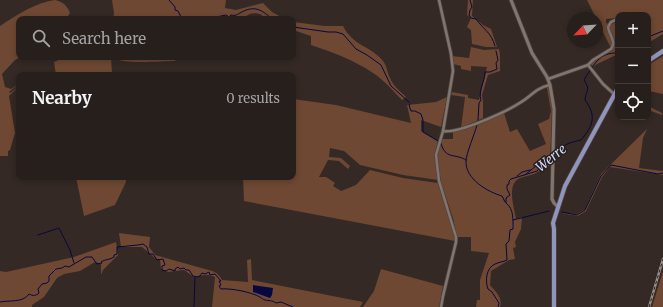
<!DOCTYPE html>
<meta charset="utf-8">
<style>
:root{--surface:#271f1b;--page:#332c28;--text:#f1f3f6;--muted:#a4a2a3;--line:#433d3a}
body{margin:0;font-family:Merriweather,serif;background:var(--page);color:var(--text)}
.controls{position:absolute;right:12px;top:12px;display:grid;overflow:hidden;border-radius:8px;box-shadow:0 2px 6px #0003}
.controls button{width:36px;height:36px;display:grid;place-items:center;padding:0;border:0;border-bottom:1px solid var(--line);background:var(--surface);color:var(--text);font:20px sans-serif}
.compass{position:absolute;left:567px;top:12px;width:36px;height:36px;border-radius:50%;background:var(--surface);box-shadow:0 2px 6px #0003;rotate:245deg}
.list{margin:0;padding:0;list-style:none}
h2{display:flex;justify-content:space-between;align-items:center;height:52px;margin:0;padding:0 16px;font-size:17px}
h2 small{font-size:13px;font-weight:400;color:var(--muted)}
.icon{flex:none;width:22px;height:22px;fill:none;stroke:currentColor;stroke-width:2;stroke-linecap:round;stroke-linejoin:round}
.map{position:relative;flex:none;width:663px;height:307px;overflow:hidden}
.search{position:absolute;background:var(--surface);box-shadow:0 2px 6px #0003;left:16px;top:16px;width:280px;height:44px;display:flex;align-items:center;gap:10px;box-sizing:border-box;padding:0 14px;border-radius:8px;color:var(--muted);font-size:15px}
.panel{position:absolute;background:var(--surface);box-shadow:0 2px 6px #0003;left:16px;top:72px;width:280px;height:108px;border-radius:8px}
.map>svg:first-child{display:block}
</style>
<div class="map">
<svg width="663" height="307" viewBox="0 0 663 307">
<rect width="100%" height="100%" fill="#342924"/>
<g fill="#6e4832">
<path d="M55,0C63,2 67,5 70,13L66,19H19L20,57L15,60L2,74L5,87L11,89L19,84L9,92L10,93L18,87L9,96L15,133L10,150L8,151V156H0V26C17,15 34,3 55,0Z"/>
<path d="M112,0H226L225,8L236,10L263,3L272,12L285,19H262V15C255,12 248,13 243,19H113L114,13Z"/>
<path d="M468,0H473L472,16L483,25L491,29L497,47H486L472,44L471,30L467,27L471,18L467,15Z"/>
<path d="M587,0H663V34L648,43V15H618V18L606,19V23L611,25L618,21V54L595,65L594,67L590,64L612,50Z"/>
<path d="M293,22L325,26H343C353,46 371,46 383,61C387,66 387,72 390,78C393,86 400,91 406,97L402,100C393,91 384,80 373,73C354,60 332,52 311,45V36L293,30Z"/>
<path d="M471,47L484,50L499,49L500,54V71L488,75L482,95L483,101V118L461,128L465,97L451,95L452,92L468,95V98L479,100L487,67L471,66V71L461,69V66L453,64L452,56L469,58Z"/>
<path d="M663,56V94L649,91L648,105L650,107L662,113V115L648,110V65Z"/>
<path d="M66,57H111L112,75H56L54,62Z"/>
<path d="M112,57H178L175,61C163,61 119,65 112,57Z"/>
<path d="M547,88H549L552,107L550,166L543,167C537,174 532,175 523,177C505,181 514,206 516,219L522,217L521,229L515,242L516,247L513,248L515,259L509,260L491,271L490,285C496,292 503,298 500,307H476L477,300H480V280L489,253L471,251V237H457L453,218L441,183L437,154L441,139H453V132L462,130L504,113L510,132L517,129L530,151L546,144L538,124L549,119L551,111Z"/>
<path d="M447,97L441,127L421,120V131L438,141L435,153L438,180L403,175L360,165L344,151L330,148L329,157L341,158L350,166L348,169L339,161L328,160L319,177H326L335,183L333,186L341,191L356,185L370,170L403,178L438,183L450,217L455,241L244,201L243,177H293V99L336,105L411,123L407,105L436,102Z"/>
<path d="M647,129L643,138L639,168L663,171V175L610,167L602,177L586,211L578,216L561,213L577,214L585,209L601,174Z"/>
<path d="M76,177H126V182L115,205L84,216Z"/>
<path d="M119,233L150,237L149,247L155,255L205,269C213,271 218,272 222,280L248,282L247,260L251,259L252,280L363,302L360,307H212L215,277C207,274 203,275 194,277L184,270L168,272L161,269L160,260L155,258L142,247H121Z"/>
<path d="M116,242L118,255L103,270L101,275V264L95,262L80,271L64,274L57,278L44,297L32,305V307H0V271L6,272L74,257Z"/>
<path d="M381,269L443,286L439,307H363L374,291Z"/>
<path d="M663,271V307H652Z"/>
</g>
<path fill="#08073f" d="M253,285L273,288L272,295L270,298L253,292Z"/>
<g fill="none" stroke-linecap="round" stroke-linejoin="round">
<g stroke="#08073f" stroke-width="1">
<path d="M169,0L175,7V10L178,11L182,19"/>
<path d="M470,0L472,7L470,10L469,15L471,18L476,19C484,30 491,32 495,46"/>
<path d="M207,19L226,15L229,17L231,15C236,16 236,15 240,13C254,5 261,9 272,19"/>
<path d="M293,27L328,32H336L343,34L356,49L367,55L381,65L391,86L409,102"/>
<path d="M648,37L663,31"/>
<path d="M410,104L409,105L411,111H415L421,114L423,120V132L438,141"/>
<path d="M478,120L479,103L481,100C478,91 485,81 485,72H490L497,69L496,63L498,60L496,51"/>
<path d="M477,125C475,133 466,154 466,161C465,179 488,192 502,196L505,202"/>
<path d="M441,143C445,160 455,153 466,160"/>
<path d="M554,153C566,144 567,143 581,140C593,126 597,116 585,100C586,89 591,91 584,80L585,78C594,65 599,52 618,53"/>
<path d="M541,162L545,157L549,156"/>
<path d="M525,175L537,165L544,162"/>
<path d="M517,176L522,172L530,170"/>
<path d="M562,212L577,215L585,210L601,176L611,165L658,174L663,173"/>
<path d="M513,220L549,211"/>
<path d="M38,235L59,228L70,250L74,263"/>
<path d="M0,302C9,300 23,303 29,294C33,296 36,296 39,293L38,289L42,284L47,283L49,281V276L56,269L62,268L65,266L69,267L86,257H92L97,264L102,263L101,262C105,259 110,260 114,257V255L117,254V247L138,245L143,244L147,247L149,254H153L157,260L163,259L165,265L162,266V270L166,271L169,269L175,271V269L178,267L180,269L184,268L186,270H189L193,276L197,277L200,276L202,273L205,274L209,272L210,275L215,274L221,281H219L221,285L219,286L221,289C231,288 251,292 260,297C264,299 260,298 265,300C269,301 272,300 276,303L281,302L293,307"/>
<path d="M194,307L195,278"/>
<path d="M498,307L499,303L492,292L488,289C485,281 486,268 495,264C499,262 503,262 507,260L506,244L509,241L510,230L513,229C513,220 514,209 506,203V198L510,195L507,189V185L509,184V181L511,179L537,171L551,155"/>
</g>
<defs>
<g id="minor">
<path d="M439,0L451,54L453,71L443,131L436,155L439,181L456,237V242L443,296L441,307"/>
<path d="M588,65L603,84L614,94"/>
<path d="M548,79L588,65L593,60L611,49C617,42 609,35 608,27L611,22L618,19"/>
<path d="M443,131C458,134 505,112 518,104C531,97 535,88 550,85"/>
</g>
<path id="tertiary" d="M511,0L532,53L547,77L550,85L554,109L552,199L554,203L557,206"/>
<g id="primary">
<path d="M648,61L663,51"/>
<path d="M554,307V229L553,223L565,186L618,88"/>
</g>
</defs>
<use href="#minor" stroke="#4f4642" stroke-width="4"/>
<use href="#tertiary" stroke="#4f4642" stroke-width="4.5"/>
<use href="#primary" stroke="#4f4642" stroke-width="5.5"/>
<use href="#minor" stroke="#82756f" stroke-width="2.5"/>
<use href="#tertiary" stroke="#82756f" stroke-width="3"/>
<use href="#primary" stroke="#9095bb" stroke-width="4"/>
<defs>
<path id="rail" d="M649,307L663,259"/>
</defs>
<use href="#rail" stroke="#978e89" stroke-width="2.5"/>
<use href="#rail" stroke="#2a201a" stroke-width="1" stroke-dasharray="3" stroke-linecap="butt"/>
</g>
<g text-anchor="middle" dominant-baseline="central" stroke-width="3" stroke-linejoin="round" paint-order="stroke">
<g font-size="13" font-style="italic" fill="#cedaff" stroke="#2a201a">
<text transform="translate(551 158) rotate(-39)">Werre</text>
</g>
</g>
</svg>
<div class="controls">
<button>+</button>
<button>−</button>
<button><svg class="icon" aria-label="locate" viewBox="0 0 24 24"><circle cx="12" cy="12" r="6"/><path d="M12 2v4M12 18v4M2 12h4M18 12h4"/></svg></button>
</div>
<svg class="compass" viewBox="-18 -18 36 36"><path d="M0-13l5 13h-10z" fill="#e53935"/><path d="M0 13l5-13h-10z" fill="#a4a2a3"/></svg>
<div class="search"><svg class="icon" aria-label="search" viewBox="0 0 24 24"><circle cx="10" cy="10" r="6"/><path d="M15 15l6 6"/></svg>Search here</div>
<section class="panel">
<h2>Nearby<small>0 results</small></h2>
<ul class="list">
</ul>
</section>
</div>
